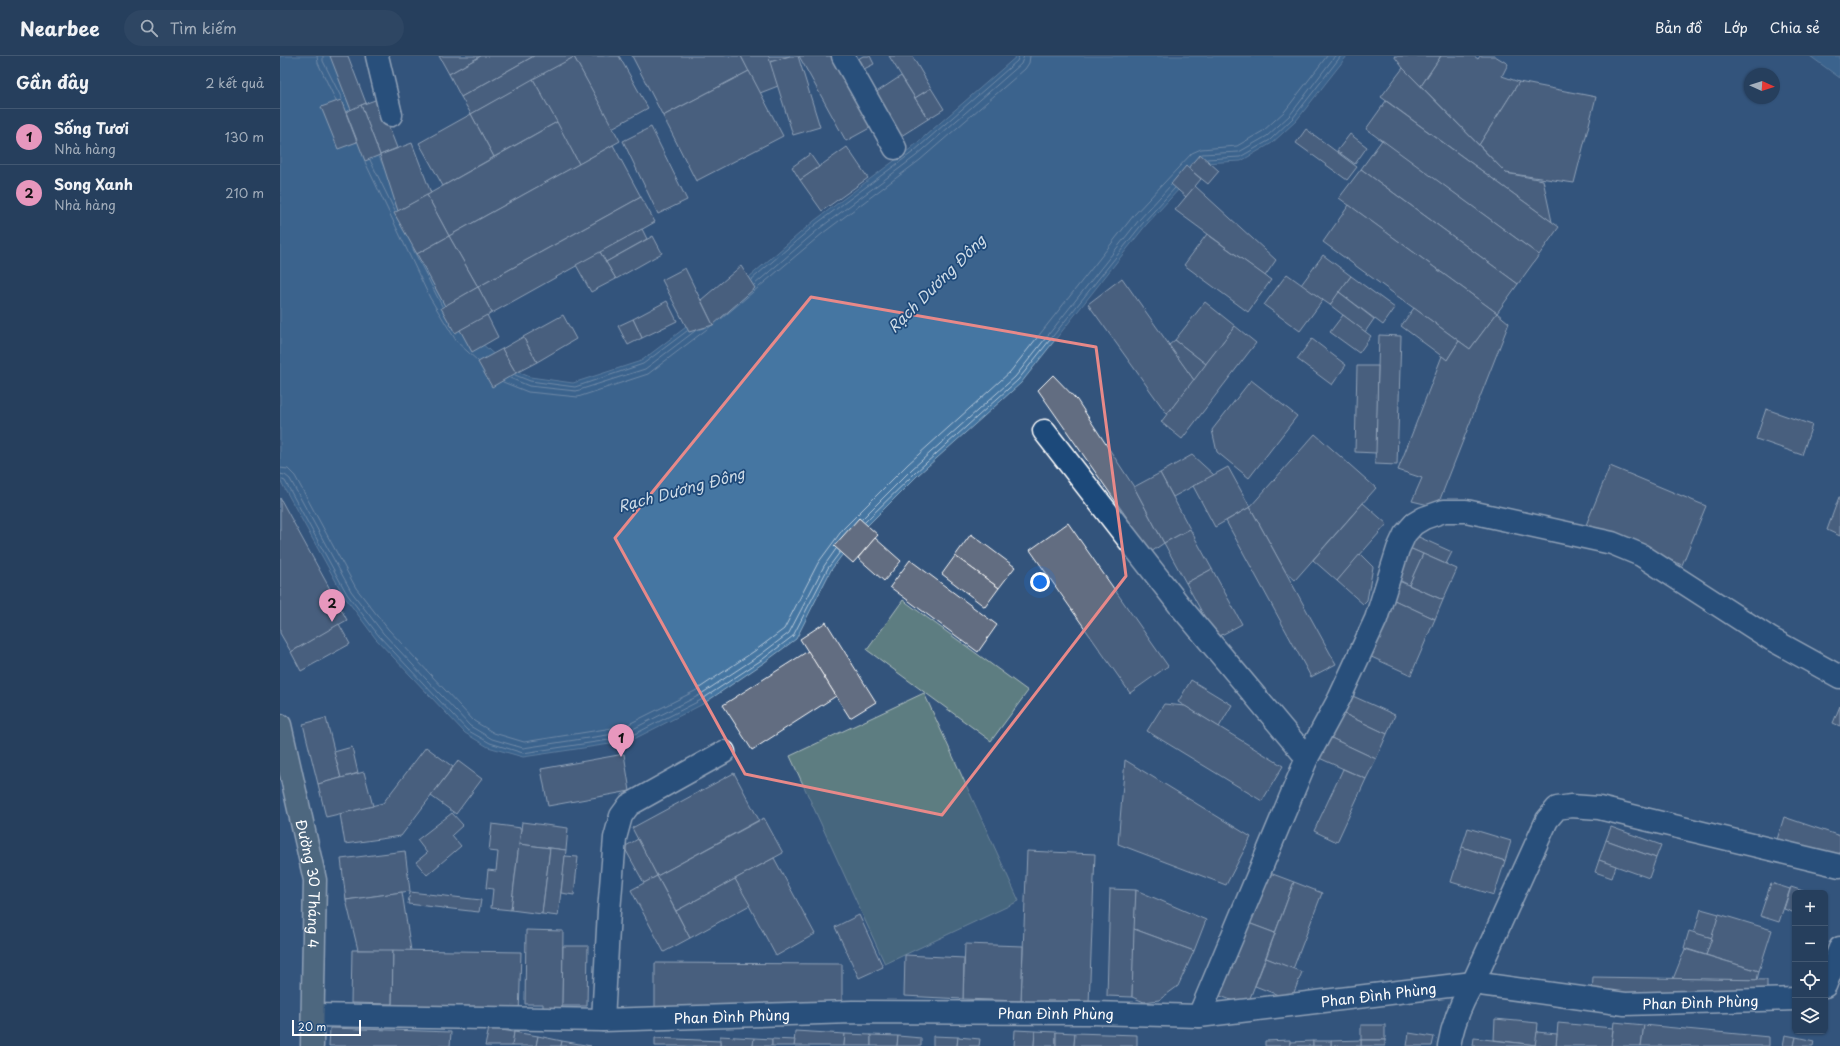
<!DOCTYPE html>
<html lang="vi">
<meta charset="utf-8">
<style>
:root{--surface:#263f5d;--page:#2e4663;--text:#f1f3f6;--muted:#a4afbc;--line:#425872;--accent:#e797bd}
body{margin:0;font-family:"Playpen Sans",sans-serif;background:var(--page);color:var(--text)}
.controls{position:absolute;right:12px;bottom:12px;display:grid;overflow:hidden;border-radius:6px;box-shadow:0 1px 3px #0004}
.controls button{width:36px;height:36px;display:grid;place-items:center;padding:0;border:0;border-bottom:1px solid var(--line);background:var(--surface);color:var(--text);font:20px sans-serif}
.compass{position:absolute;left:1464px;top:12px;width:36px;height:36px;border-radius:50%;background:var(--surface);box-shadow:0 1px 3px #0004;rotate:93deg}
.scale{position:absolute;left:12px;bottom:10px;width:69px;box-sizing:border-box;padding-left:4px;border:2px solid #fff;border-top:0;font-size:11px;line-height:14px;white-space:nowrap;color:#fff;-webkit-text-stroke:3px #1f4a7a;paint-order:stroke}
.you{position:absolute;left:760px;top:526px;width:14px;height:14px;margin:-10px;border:3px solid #fff;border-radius:50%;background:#1a73e8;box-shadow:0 0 0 6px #1a73e833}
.badge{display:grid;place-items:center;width:26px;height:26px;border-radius:50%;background:var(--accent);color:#111;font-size:13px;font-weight:700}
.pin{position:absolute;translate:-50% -33px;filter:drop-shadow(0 1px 2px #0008)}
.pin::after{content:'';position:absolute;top:21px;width:14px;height:12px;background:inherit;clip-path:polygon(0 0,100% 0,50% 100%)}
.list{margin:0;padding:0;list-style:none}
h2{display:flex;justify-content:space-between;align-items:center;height:52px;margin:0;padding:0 16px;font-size:17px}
h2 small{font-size:13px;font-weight:400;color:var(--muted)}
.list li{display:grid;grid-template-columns:26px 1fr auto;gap:12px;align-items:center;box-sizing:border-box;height:56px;padding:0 16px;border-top:1px solid var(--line)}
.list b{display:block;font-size:15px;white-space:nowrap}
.list p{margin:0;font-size:13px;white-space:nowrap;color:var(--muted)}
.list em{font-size:13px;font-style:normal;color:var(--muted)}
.icon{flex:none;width:22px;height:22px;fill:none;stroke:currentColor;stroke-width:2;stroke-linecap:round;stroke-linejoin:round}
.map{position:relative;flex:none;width:1560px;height:990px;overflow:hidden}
header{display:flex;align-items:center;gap:24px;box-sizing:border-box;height:56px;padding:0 20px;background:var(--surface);border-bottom:1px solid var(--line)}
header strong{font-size:19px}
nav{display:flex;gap:22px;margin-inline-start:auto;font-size:14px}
.search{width:280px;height:36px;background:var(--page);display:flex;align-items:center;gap:10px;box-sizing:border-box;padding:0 14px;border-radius:22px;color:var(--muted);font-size:15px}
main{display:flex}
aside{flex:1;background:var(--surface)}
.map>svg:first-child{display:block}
</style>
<header>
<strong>Nearbee</strong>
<div class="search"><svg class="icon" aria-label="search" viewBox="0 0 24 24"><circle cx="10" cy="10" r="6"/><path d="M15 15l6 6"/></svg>Tìm kiếm</div>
<nav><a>Bản đồ</a><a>Lớp</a><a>Chia sẻ</a></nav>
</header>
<main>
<aside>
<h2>Gần đây<small>2 kết quả</small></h2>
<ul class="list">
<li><span class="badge">1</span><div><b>Sống Tươi</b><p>Nhà hàng</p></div><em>130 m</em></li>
<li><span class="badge">2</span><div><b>Song Xanh</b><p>Nhà hàng</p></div><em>210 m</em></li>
</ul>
</aside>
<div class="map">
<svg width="1560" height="990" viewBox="0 0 1560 990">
<rect width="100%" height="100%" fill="#33547c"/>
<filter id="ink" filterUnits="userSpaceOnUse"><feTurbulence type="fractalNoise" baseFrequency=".025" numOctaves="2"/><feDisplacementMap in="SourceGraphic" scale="8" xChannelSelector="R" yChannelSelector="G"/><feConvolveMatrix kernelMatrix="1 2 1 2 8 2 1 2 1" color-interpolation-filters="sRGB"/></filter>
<g filter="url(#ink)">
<g fill="#5d7d81" stroke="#aebec0">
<path d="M623,544L748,635L711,685L587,594Z"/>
<path d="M644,637L739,845L605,908L510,700Z"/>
</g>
<g fill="#4576a2" stroke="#8fadc7">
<path d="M0,0H51L163,235L189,276L229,312L250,321L293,327L361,305L446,241L534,165L630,93L737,0H1067L1016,65L992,87L961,105L923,107L866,169L741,327L638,419L574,483L551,514L516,583L485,606L423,648L350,685L243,701L208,691L185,677L96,583L64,540L0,424Z"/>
<path d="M1530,0H1560V22Z"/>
</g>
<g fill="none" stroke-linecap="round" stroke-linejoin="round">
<g stroke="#b5c8da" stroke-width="1">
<path d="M37,0L38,7L56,45"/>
<path d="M43,0V5L62,43"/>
<path d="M922,98L959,96L987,80L1010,59L1055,0"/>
<path d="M927,103L960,101L990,84L1013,62L1061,0"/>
<path d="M90,104L115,155"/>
<path d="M85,106L150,242L177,286L198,305"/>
<path d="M132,191L162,250"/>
<path d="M471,224L536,168L633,96L737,5L739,0"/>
<path d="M474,229L540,172L636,100L741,8L744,0"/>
<path d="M441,263L543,177L640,104L745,13L749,7L750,0"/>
<path d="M235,319L250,325L295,331L363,308L407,275"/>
<path d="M230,322L249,330L296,335L365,313L415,275"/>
<path d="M223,326L248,336L298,341L368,318L431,270"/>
<path d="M0,412L8,413L15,420L76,532L108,573L194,665L214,677L244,686L345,670L415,635L476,594L504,573L538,507L563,473L628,408L730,316L854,159L912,97L921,93L957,90L983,75L1005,55L1047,0"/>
<path d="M0,418L5,419L10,423L71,535L103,577L190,670L212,683L243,692L347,676L418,640L480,599L509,577L544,510L556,493"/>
<path d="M0,423L5,425L67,538L99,580L187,674L210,687L243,697L349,681L421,644L483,603L513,580L548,512L560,496"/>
<path d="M582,463L632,413L735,321L859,164L891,129"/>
<path d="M585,466L636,416L738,324L863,167L895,132"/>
</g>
</g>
<g fill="#626d81" stroke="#fff">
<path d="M50,0H68L86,47L71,54Z"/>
<path d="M159,0H201L169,18Z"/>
<path d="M201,0H254L181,41L169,18Z"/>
<path d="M254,0H296L191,58L181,41Z"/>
<path d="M296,0H339L368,52L332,72L294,1Z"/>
<path d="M352,0H461L469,15L383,60Z"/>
<path d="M461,0H489L498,30L480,37Z"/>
<path d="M489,0H510L490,6Z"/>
<path d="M510,0H518L540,71L513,79L490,6Z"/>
<path d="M519,0H559L597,68L566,85Z"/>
<path d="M583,0H590L594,8L580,15L575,5Z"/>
<path d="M609,0H632L651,32L635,42Z"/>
<path d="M1114,0H1161L1141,30L1123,12Z"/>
<path d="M1161,0H1194L1198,3L1200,0H1215L1228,8L1222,20L1239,26L1199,89L1141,30Z"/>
<path d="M294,1L340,85L299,108L253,23Z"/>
<path d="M1123,12L1226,117L1263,124L1272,166L1101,41Z"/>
<path d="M469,15L503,80L416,125L383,60Z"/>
<path d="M621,20L648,63L618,82L592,39Z"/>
<path d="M253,23L277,66L214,101L191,58Z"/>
<path d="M1239,26L1316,41L1294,127L1226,117L1199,89Z"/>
<path d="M651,32L664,53L648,63L635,42Z"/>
<path d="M98,43L117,92L100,99L81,49Z"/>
<path d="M61,44L77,86L58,93L41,51Z"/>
<path d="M1106,45L1279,171L1259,199L1086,73Z"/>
<path d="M81,49L100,99L85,105L66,56Z"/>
<path d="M191,58L214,101L163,130L139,87Z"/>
<path d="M277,66L299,108L169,180L147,139Z"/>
<path d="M371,71L407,144L378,158L343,85Z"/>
<path d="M1026,73L1077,111L1067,124L1016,87Z"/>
<path d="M1070,78L1087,91L1075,108L1057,95Z"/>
<path d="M1102,84L1259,199L1238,228L1081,113Z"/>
<path d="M132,87L151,137L118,155L100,99Z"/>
<path d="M333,89L361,141L198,231L169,180Z"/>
<path d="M567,91L588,122L542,155L520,124Z"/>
<path d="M530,98L539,111L520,124L512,111Z"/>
<path d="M920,98L939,115L928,128L908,112Z"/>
<path d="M906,110L921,123L906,141L891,128Z"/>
<path d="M1081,113L1238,228L1217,257L1059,142Z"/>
<path d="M915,130L996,204L985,220L895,154Z"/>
<path d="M147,139L169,180L137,198L114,157Z"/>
<path d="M361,141L375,166L212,257L198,231Z"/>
<path d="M1069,149L1217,257L1190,293L1043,186Z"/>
<path d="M362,173L367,183L326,206L320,196Z"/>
<path d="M927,178L991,224L968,256L904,209Z"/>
<path d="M169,180L198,231L165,250L137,198Z"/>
<path d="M373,180L382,197L336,223L326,206Z"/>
<path d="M320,196L336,223L311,236L296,209Z"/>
<path d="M1043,199L1071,220L1050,249L1021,229Z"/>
<path d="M461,210L475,232L433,269L421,244Z"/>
<path d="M405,212L433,269L409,276L382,224Z"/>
<path d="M1007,218L1043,244L1020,275L984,249Z"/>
<path d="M1071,220L1115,252L1103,269L1059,236Z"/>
<path d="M842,222L914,324L887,358L808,248Z"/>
<path d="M198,231L212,257L175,277L161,252Z"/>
<path d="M1059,236L1094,263L1085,276L1050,249Z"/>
<path d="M387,245L397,265L362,282L353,263Z"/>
<path d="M925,246L955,270L926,308L895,284Z"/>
<path d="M1134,252L1179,285L1167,304L1121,270Z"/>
<path d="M1217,257L1229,267L1157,451L1132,445L1142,422L1118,414L1162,300L1167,304L1179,285L1190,293Z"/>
<path d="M207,259L218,281L192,296L180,274Z"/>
<path d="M283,259L296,283L257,306L243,281Z"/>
<path d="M1063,259L1091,280L1079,297L1050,276Z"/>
<path d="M353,263L362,282L348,289L338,270Z"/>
<path d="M955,270L976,287L902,383L881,366Z"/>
<path d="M1099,279L1121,280L1117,409L1095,408Z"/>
<path d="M243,281L257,306L236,317L222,293Z"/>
<path d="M1032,283L1066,309L1052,329L1017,303Z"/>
<path d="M895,284L926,308L914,324L889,289Z"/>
<path d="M222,293L236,317L212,331L198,306Z"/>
<path d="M1077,310H1098L1096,397L1075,396Z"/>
<path d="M773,319L797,344L854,431L884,487L871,496L758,334Z"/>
<path d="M971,324L1017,360L969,422L937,396L932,374Z"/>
<path d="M1486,353L1532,369L1522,399L1476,383Z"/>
<path d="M1035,378L1096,432L1015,524L1005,515L970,451Z"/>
<path d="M912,399L934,419L893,441L880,417Z"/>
<path d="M1330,410L1426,450L1402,509L1306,469Z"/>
<path d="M948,411L970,451L935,471L913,430Z"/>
<path d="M880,417L910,473L884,487L854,431Z"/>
<path d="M1559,441H1560V480L1547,474Z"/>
<path d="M0,442L67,564L11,596L0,577Z"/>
<path d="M1083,447L1107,468L1057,525L1033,504Z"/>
<path d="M970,451L1056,608L1031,621L946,465Z"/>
<path d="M579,462L598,479L573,507L554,490Z"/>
<path d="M788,467L888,610L850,637L750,494Z"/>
<path d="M910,473L932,513L906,527L884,487Z"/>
<path d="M691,478L735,511L719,532L675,500Z"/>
<path d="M1132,478L1172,496L1166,508L1127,491Z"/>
<path d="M595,482L621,505L604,525L578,502Z"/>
<path d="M1127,491L1143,498L1129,529L1113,521Z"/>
<path d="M1080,498L1093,511L1087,544L1083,548L1057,525Z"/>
<path d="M1143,498L1177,513L1163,544L1129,529Z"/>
<path d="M675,500L719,532L705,551L662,518Z"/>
<path d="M630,504L717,569L698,596L610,531Z"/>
<path d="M932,513L962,568L936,582L906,527Z"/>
<path d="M1119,525L1163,544L1155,563L1112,543Z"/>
<path d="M1112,543L1155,563L1131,619L1087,599Z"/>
<path d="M546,566L596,646L570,662L520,583Z"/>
<path d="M59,568L70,588L21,615L11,596Z"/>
<path d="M528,595L556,640L472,694L443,649Z"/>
<path d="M911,624L952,649L939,671L898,646Z"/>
<path d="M1066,637L1115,659L1107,678L1058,655Z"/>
<path d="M884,648L905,650L1003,710L982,745L867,675Z"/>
<path d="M1560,650V670L1553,667Z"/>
<path d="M1058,655L1107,678L1096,703L1047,680Z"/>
<path d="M46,662L61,722L38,728L23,668Z"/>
<path d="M1047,680L1096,703L1086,723L1037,701Z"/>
<path d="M72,691L78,717L61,722L54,696Z"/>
<path d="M146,691L173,711L121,780L65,788L60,758L103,747Z"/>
<path d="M344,698L350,735L268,750L261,713Z"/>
<path d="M845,704L971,781L946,829L838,788Z"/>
<path d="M178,705L202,723L176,758L151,740Z"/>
<path d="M1063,713L1086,723L1057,786L1034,775Z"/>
<path d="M84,716L93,750L46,761L38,728Z"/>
<path d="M454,717L479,764L377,820L352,772Z"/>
<path d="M172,757L183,769L172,779L181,790L147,819L136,806L147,797L137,784Z"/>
<path d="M1504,761L1560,780V806L1495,790Z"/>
<path d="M484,762L503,797L396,855L377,820Z"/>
<path d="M242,766L288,772L286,794L239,788Z"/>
<path d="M212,768L241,772L231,854L211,852L213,833L206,832L208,814L216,815L218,796L209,795Z"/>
<path d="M1331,771L1381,789L1376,802L1326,784Z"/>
<path d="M1188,772L1231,785L1225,805L1182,791Z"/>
<path d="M358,783L377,820L364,827L344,791Z"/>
<path d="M1326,784L1376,802L1369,822L1319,804Z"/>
<path d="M239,788L270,792L262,858L231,854Z"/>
<path d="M1182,791L1225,805L1214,839L1171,826Z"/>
<path d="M270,792L286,794L278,860L262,858Z"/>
<path d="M125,795L130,835L66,844L61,803Z"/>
<path d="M747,795L815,798L809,948L741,945Z"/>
<path d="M285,800L298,801L294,839L281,837Z"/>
<path d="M494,802L535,878L496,900L455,823Z"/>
<path d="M1319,804L1336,810L1332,822L1315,816Z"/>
<path d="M982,814L1014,826L995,877L963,865Z"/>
<path d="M377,820L410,882L384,896L351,834Z"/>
<path d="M455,823L470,849L410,882L396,855Z"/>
<path d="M1014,826L1042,837L1013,913L986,902Z"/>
<path d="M1491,827L1510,833L1499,866L1480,860Z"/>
<path d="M1511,831L1529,837H1515V857L1504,853Z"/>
<path d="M830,833L856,834L852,941L827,940Z"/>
<path d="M856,834L926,864L914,895L854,873Z"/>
<path d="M122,836L131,895L78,894L66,844Z"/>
<path d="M130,836L201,844L199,856L128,848Z"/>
<path d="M1421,853L1439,858L1432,882L1414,877Z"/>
<path d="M1439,858L1492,874L1479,915L1426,899Z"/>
<path d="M579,859L603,911L579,922L555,871Z"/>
<path d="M963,865L995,877L967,950L935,938Z"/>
<path d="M854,873L914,895L898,930L879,944L864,946L852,941Z"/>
<path d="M246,874L283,875L282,956H263V948H245Z"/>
<path d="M1409,875L1432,882L1426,899L1404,892Z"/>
<path d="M685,888L743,890L741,945L683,943Z"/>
<path d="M283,890H308L307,950H282Z"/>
<path d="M1405,893L1479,915L1477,924L1393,923Z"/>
<path d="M72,894H113L112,948L71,947Z"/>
<path d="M113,894L241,896L239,960L112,958Z"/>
<path d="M625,899L684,902L683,943L624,940Z"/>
<path d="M986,902L1022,916L1011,944L975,930Z"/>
<path d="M375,907L562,908V953L375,952Z"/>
<path d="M1313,921L1487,924V941L1312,939Z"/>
<path d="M1215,963L1258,967L1256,989L1214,984Z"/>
<path d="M1334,966L1364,969L1361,990H1331Z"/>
<path d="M1278,967L1333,972L1331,990H1276Z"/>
<rect x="1081" y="969" width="24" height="15"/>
<path d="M1364,969L1489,981V990H1361Z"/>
<path d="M50,972L171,976L170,990H49Z"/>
<path d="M209,972L234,976L232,990H205Z"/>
<path d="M735,974L755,975L754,990H734Z"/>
<path d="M515,975L565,978L564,990H514Z"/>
<path d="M755,975L776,976V990H754Z"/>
<path d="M234,976L258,980L256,990H232Z"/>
<path d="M776,976L795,977L794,990H776Z"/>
<path d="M1257,976L1277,978L1276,990H1255Z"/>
<path d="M795,977L857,979V990H794Z"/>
<path d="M1129,977L1154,981L1152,990H1127Z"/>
<path d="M565,978L591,979V990H564Z"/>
<path d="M591,979L618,980L617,990H591Z"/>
<path d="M1505,979L1516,981L1514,990H1503Z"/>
<path d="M258,980L282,985L281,990H256Z"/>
<path d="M440,980L474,982L473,990H440Z"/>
<path d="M618,980L641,982V990H617Z"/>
<path d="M653,980L678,981L677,990H653Z"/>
<path d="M678,981L700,983L699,990H677Z"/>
<path d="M1516,981L1534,985L1533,990H1514Z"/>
<path d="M375,982L440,985V990H375Z"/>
<path d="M474,982L492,983V990H473Z"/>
<path d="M1194,982L1256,989L1255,990H1193Z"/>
<path d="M492,983L515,984L514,990H492Z"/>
<path d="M1010,984V990H985V985Z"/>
<rect x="1081" y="984" width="24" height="6"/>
<path d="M1081,984V990H1051V985Z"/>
<path d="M282,985L311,990H281Z"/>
<path d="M1033,985V990H1010V986Z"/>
<rect x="1033" y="985" width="18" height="5"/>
</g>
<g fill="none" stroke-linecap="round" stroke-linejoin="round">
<defs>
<g id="minor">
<path d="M97,0L111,59"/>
<path d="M563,0L615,92"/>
<path d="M764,375L900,550L1027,702"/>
<path d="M1545,930L1560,892"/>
<path id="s1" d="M33,959L323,964L572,956L813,957L919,960L1193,927L1345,948L1515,943"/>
<path d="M919,960L1027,702L1059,643L1096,563L1118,493L1125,478L1134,468L1144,462L1164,455H1186L1332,487L1361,499L1491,583L1560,621"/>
<path d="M323,964L329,855L335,782L341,760L349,749L444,696"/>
<path d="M1169,990C1173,966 1181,947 1193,927L1267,764L1277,752L1291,750L1319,752L1560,810"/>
</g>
<g id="primary">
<path id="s2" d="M0,669L35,824L32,990"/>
</g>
</defs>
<use href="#minor" stroke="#fff" stroke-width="25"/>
<use href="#primary" stroke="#fff" stroke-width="25"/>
<use href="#minor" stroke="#1f4a7a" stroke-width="22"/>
<use href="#primary" stroke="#6d7e84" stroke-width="22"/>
</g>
</g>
<path d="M0 0H1560V990H0ZM531,241L816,291L846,520L662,759L465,718L335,482Z" fill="#33547c" fill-opacity=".55" fill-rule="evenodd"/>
<path fill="none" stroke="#e88989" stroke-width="3" stroke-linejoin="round" d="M531,241L816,291L846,520L662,759L465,718L335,482Z"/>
<g text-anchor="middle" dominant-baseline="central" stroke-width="3.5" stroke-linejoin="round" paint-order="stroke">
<g font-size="14" fill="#fff" stroke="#1f4a7a">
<text stroke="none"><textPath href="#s2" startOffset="162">Đường 30 Tháng 4</textPath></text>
<text stroke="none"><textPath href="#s1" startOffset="1067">Phan Đình Phùng</textPath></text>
<text stroke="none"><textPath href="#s1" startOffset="1391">Phan Đình Phùng</textPath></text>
<text stroke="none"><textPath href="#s1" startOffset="743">Phan Đình Phùng</textPath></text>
<text stroke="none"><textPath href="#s1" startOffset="419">Phan Đình Phùng</textPath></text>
</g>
<g font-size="15" font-style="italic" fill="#d0dde8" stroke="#1f4a7a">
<text transform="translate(656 227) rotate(-45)">Rạch Dương Đông</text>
<text transform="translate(401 433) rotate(-15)">Rạch Dương Đông</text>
</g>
</g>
</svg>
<div class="controls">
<button>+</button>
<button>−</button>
<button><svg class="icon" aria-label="locate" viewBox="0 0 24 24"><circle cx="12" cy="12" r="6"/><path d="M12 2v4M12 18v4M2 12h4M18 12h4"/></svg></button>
<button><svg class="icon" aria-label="layers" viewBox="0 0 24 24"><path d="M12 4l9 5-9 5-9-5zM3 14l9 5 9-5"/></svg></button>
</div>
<svg class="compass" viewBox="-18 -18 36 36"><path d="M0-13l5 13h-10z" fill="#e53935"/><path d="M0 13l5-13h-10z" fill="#a4afbc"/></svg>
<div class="scale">20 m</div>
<div class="you"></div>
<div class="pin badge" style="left:341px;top:701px">1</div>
<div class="pin badge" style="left:52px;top:566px">2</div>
</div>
</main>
